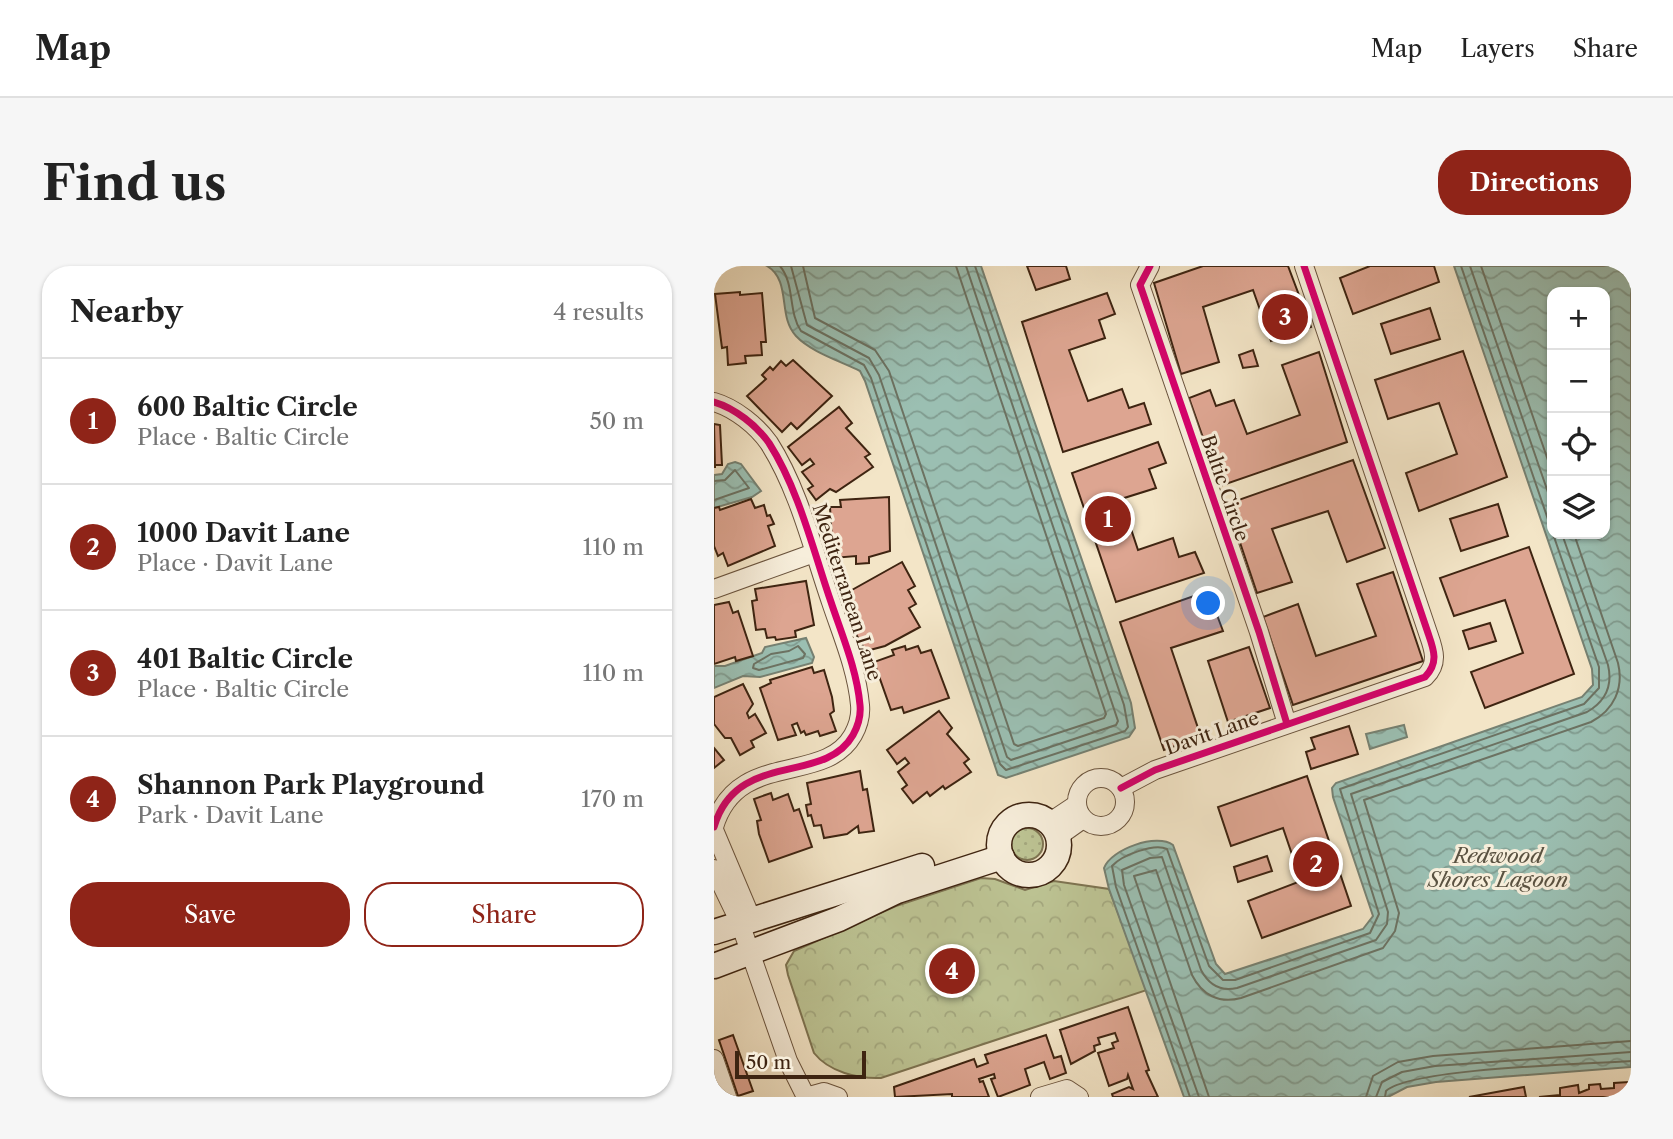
<!DOCTYPE html>
<meta charset="utf-8">
<style>
:root{--surface:#fff;--page:#f6f6f6;--text:#222;--muted:#767676;--line:#e0e0e0;--accent:#8f2418}
body{margin:0;font-family:"Libre Caslon Text",serif;background:var(--page);color:var(--text)}
.controls{position:absolute;right:21px;top:21px;display:grid;overflow:hidden;border-radius:14px;box-shadow:0 2px 5px #0004}
.controls button{width:63px;height:63px;display:grid;place-items:center;padding:0;border:0;border-bottom:2px solid var(--line);background:var(--surface);color:var(--text);font:35px sans-serif}
.scale{position:absolute;left:21px;bottom:18px;width:131px;box-sizing:border-box;padding-left:7px;border:4px solid #3e2411;border-top:0;font-size:19px;line-height:24px;white-space:nowrap;color:#3e2411;-webkit-text-stroke:5px #f7eedb;paint-order:stroke}
.you{position:absolute;left:495px;top:338px;width:24px;height:24px;margin:-18px;border:5px solid #fff;border-radius:50%;background:#1a73e8;box-shadow:0 0 0 10px #1a73e833}
.badge{display:grid;place-items:center;width:46px;height:46px;border-radius:50%;background:var(--accent);color:#fff;font-size:23px;font-weight:700}
.pin{position:absolute;translate:-50% -50%;border:4px solid #fff;box-shadow:0 2px 7px #0006}
.list{margin:0;padding:0;list-style:none}
h2{display:flex;justify-content:space-between;align-items:center;height:91px;margin:0;padding:0 28px;font-size:30px}
h2 small{font-size:23px;font-weight:400;color:var(--muted)}
.list li{display:grid;grid-template-columns:46px 1fr auto;gap:21px;align-items:center;box-sizing:border-box;height:126px;padding:0 28px;border-top:2px solid var(--line)}
.list b{display:block;font-size:26px;white-space:nowrap}
.list p{margin:0;font-size:23px;white-space:nowrap;color:var(--muted)}
.list em{font-size:23px;font-style:normal;color:var(--muted)}
.actions{display:flex;gap:14px;padding:21px 28px}
.actions a{flex:1;padding:16px 0;border:2px solid var(--accent);border-radius:28px;text-align:center;font-size:24px;color:var(--accent)}
.actions .main{background:var(--accent);color:#fff}
.icon{flex:none;width:38px;height:38px;fill:none;stroke:currentColor;stroke-width:2;stroke-linecap:round;stroke-linejoin:round}
.map{position:relative;flex:none;width:917px;height:831px;overflow:hidden;border-radius:28px}
header{display:flex;align-items:center;gap:42px;box-sizing:border-box;height:98px;padding:0 35px;background:var(--surface);border-bottom:2px solid var(--line)}
header strong{font-size:33px}
nav{display:flex;gap:38px;margin-inline-start:auto;font-size:24px}
.intro{display:flex;align-items:center;justify-content:space-between;box-sizing:border-box;height:168px;padding:0 42px}
h1{margin:0;font-size:49px}
.button{padding:18px 32px;border-radius:28px;background:var(--accent);color:#fff;font-size:24px;font-weight:700}
main{display:flex;gap:42px;padding:0 42px}
aside{flex:1;background:var(--surface);border-radius:28px;box-shadow:0 2px 5px #0004}
.map>svg:first-child{display:block}
</style>
<header>
<strong>Map</strong>
<nav><a>Map</a><a>Layers</a><a>Share</a></nav>
</header>
<div class="intro"><h1>Find us</h1><a class="button">Directions</a></div>
<main>
<aside>
<h2>Nearby<small>4 results</small></h2>
<ul class="list">
<li><span class="badge">1</span><div><b>600 Baltic Circle</b><p>Place · Baltic Circle</p></div><em>50 m</em></li>
<li><span class="badge">2</span><div><b>1000 Davit Lane</b><p>Place · Davit Lane</p></div><em>110 m</em></li>
<li><span class="badge">3</span><div><b>401 Baltic Circle</b><p>Place · Baltic Circle</p></div><em>110 m</em></li>
<li><span class="badge">4</span><div><b>Shannon Park Playground</b><p>Park · Davit Lane</p></div><em>170 m</em></li>
</ul>
<div class="actions"><a class="main">Save</a><a>Share</a></div>
</aside>
<div class="map">
<svg width="917" height="831" viewBox="0 0 917 831">
<defs>
<pattern id="grass-dots" width="8" height="8" patternUnits="userSpaceOnUse" patternTransform="scale(1.75)"><rect width="8" height="8" fill="#bdc494"/><path d="M2 2h.1M6 6h.1" fill="none" stroke="#a4a87f" stroke-width="1.8" stroke-linecap="round"/></pattern>
<pattern id="park-crowns" width="20" height="18" patternUnits="userSpaceOnUse" patternTransform="scale(1.75)"><rect width="20" height="18" fill="#bdc494"/><path d="M2 6a3 3 0 1 1 6 0M12 15a3 3 0 1 1 6 0" fill="none" stroke="#a4a87f"/></pattern>
<pattern id="water-waves" width="16" height="10" patternUnits="userSpaceOnUse" patternTransform="scale(1.75)"><rect width="16" height="10" fill="#9bbfb2"/><path d="M0 5q4-4 8 0t8 0" fill="none" stroke="#809b8f"/></pattern>
</defs>
<rect width="100%" height="100%" fill="#f3e5c7"/>
<filter id="stains"><feTurbulence type="fractalNoise" baseFrequency=".00286" numOctaves="4"/><feColorMatrix values="0 0 0 0 .2 0 0 0 0 .09 0 0 0 0 .02 0 0 0 .5 -.17"/></filter>
<radialGradient id="worn" r=".72"><stop offset=".6" stop-color="#630" stop-opacity="0"/><stop offset="1" stop-color="#630" stop-opacity=".3"/></radialGradient>
<circle fill="url(#grass-dots)" stroke="#7e7452" stroke-width="2" cx="313" cy="578" r="16"/>
<path fill="url(#park-crowns)" stroke="#7e7452" stroke-width="2" d="M267,612L281,613L311,624L340,615L395,623L433,724L167,812C144,813 115,806 100,787L74,709L72,699L80,685L182,640Z"/>
<g fill="url(#water-waves)" stroke="#768172" stroke-width="2" fill-rule="evenodd">
<path d="M53,0H267L417,437L421,462L415,471L292,512L284,509L151,115L146,105C126,95 97,86 82,70C63,50 78,15 53,0Z"/>
<path d="M740,0H917V801L722,816L693,821L674,831H470L395,623L390,602C397,583 443,567 459,579L502,698L511,708L649,663L659,650L619,531L618,522L622,517L868,431L879,419L878,403ZM838,26H891V268H838Z"/>
<path d="M21,196L27,198L47,225L38,231L0,242V209L8,208L14,198Z"/>
<path d="M92,372L100,391L98,397L46,411L29,410L0,422V400H11L48,387L51,381Z"/>
<path d="M690,459L693,471L656,483L652,468Z"/>
</g>
<g fill="none" stroke-linecap="round" stroke-linejoin="round">
<g stroke="#6c7262" stroke-width="2">
<path d="M66,0C81,18 74,46 87,65L150,99L157,112L286,498L292,504L411,465L414,461L410,439L261,0"/>
<path d="M77,0L93,59L155,92L165,109L293,491L297,494L402,459L404,455L252,0"/>
<path d="M89,0L101,52L161,84L175,105L300,478L304,480L390,452L392,448L242,0"/>
<path d="M747,0L838,265"/>
<path d="M756,0L838,238"/>
<path d="M767,0L838,206"/>
<path d="M0,215L11,214L21,204L35,222L0,234"/>
<path d="M84,380L91,388L89,392L45,404L39,402L40,398L57,388L75,385Z"/>
<path d="M476,831L402,621L398,600C408,589 440,577 453,583L495,700L509,714H521L656,667L665,648L626,523L870,438L885,422V401L839,268"/>
<path d="M485,831L410,619L408,604L436,592L448,591L487,704C495,719 506,726 523,722L662,674L673,658L674,646L637,528L873,446C892,435 899,420 894,399L848,268"/>
<path d="M495,831L420,610L442,604L478,709C488,729 505,738 527,732L669,682L681,665L685,647L650,534L877,456C900,444 910,422 904,397L860,268"/>
<path d="M652,831L659,810L684,796L719,790L917,775"/>
<path d="M662,831L668,816L688,806L721,800L917,786"/>
<path d="M671,831L672,825C697,802 873,798 917,795"/>
</g>
</g>
<g fill="#dda591" stroke="#3e2411" stroke-width="2">
<path d="M313,0H352L356,13L322,24Z"/>
<path d="M489,0H574L597,61L557,75L539,24L489,41L505,96L467,108L440,17Z"/>
<path d="M656,0H720L725,16L639,48L626,12Z"/>
<path d="M26,26V29L48,27L52,76H47L48,89L31,90L32,97L14,99L13,81L8,82L1,28Z"/>
<path d="M393,27L401,48L385,54L391,72L355,84L374,135L408,123L415,142L430,137L437,158L349,186L308,56Z"/>
<path d="M716,42L726,73L677,88L667,58Z"/>
<path d="M539,84L544,100L529,102L525,89Z"/>
<path d="M749,85L793,211L705,245L692,207L743,188L725,137L674,153L661,114Z"/>
<path d="M605,86L633,176L506,220L475,132L496,124L502,140L520,134L533,168L586,149L568,99Z"/>
<path d="M79,94L118,130L83,163L77,157L68,166L33,130L52,113L48,109L56,101L59,104L67,95L72,100Z"/>
<path d="M125,141L138,157L132,162L156,188L151,191L159,201L122,226L116,223L102,234L94,223L99,220L88,206L100,198L96,193L88,199L74,181Z"/>
<path d="M0,158L6,159L8,199H1V202Z"/>
<path d="M444,176L452,197L435,203L442,222L407,233L424,284L459,272L465,291L481,286L490,307L402,336L358,207Z"/>
<path d="M639,194L671,282L633,296L614,245L558,263L578,316L543,327L513,238Z"/>
<path d="M175,231L176,285L155,291V297L142,298V290L119,292L116,241H127L126,234Z"/>
<path d="M37,233L41,242L50,239L53,250L56,249L60,258L54,260L61,280L14,300L9,287L4,290L0,280V242L5,241L6,244Z"/>
<path d="M784,238L794,270L747,285L736,253Z"/>
<path d="M815,281L860,408L771,442L757,406L809,387L791,334L740,350L726,312Z"/>
<path d="M188,296L201,320L194,324L202,338L195,342L206,361L171,380L152,385L140,365L146,362L141,352L144,350L129,329Z"/>
<path d="M679,306L709,395L579,439L549,351L584,338L602,390L662,370L643,318Z"/>
<path d="M92,315L100,359L81,365L82,371L62,374L61,371L53,372L51,363L42,364L38,335L43,334L41,323Z"/>
<path d="M494,325L509,365L457,382L487,471L450,484L406,356Z"/>
<path d="M15,336L19,347L24,345L39,390L22,395L21,391L0,398V339Z"/>
<path d="M776,357L782,375L755,383L749,365Z"/>
<path d="M191,380L192,384L204,380L207,387L217,384L235,432L190,447L188,441L177,444L160,396L180,389L178,384Z"/>
<path d="M535,381L556,442L514,456L494,395Z"/>
<path d="M98,401L100,407L110,404L118,431L120,445L116,448L122,465L106,470L104,465L92,469L90,465L87,467L83,457L78,459L82,469L64,474L46,422L57,417L56,414Z"/>
<path d="M29,418L39,438L33,447L35,452L41,448L52,467L37,475L40,481L26,489L17,472H11L0,458V431Z"/>
<path d="M225,445L238,462L233,468L255,493L250,497L257,506L231,523L229,520L216,530L213,526L199,537L188,523L193,519L184,506L195,497L191,492L183,498L173,484Z"/>
<path d="M635,460L644,488L597,503L592,486L601,483L597,472Z"/>
<path d="M0,482L10,494L0,502Z"/>
<path d="M146,505L149,524L153,523L160,565L145,567L144,560L133,568L110,572L107,559L100,560L97,549L94,550L92,539L97,538L93,517Z"/>
<path d="M593,510L637,640L548,672L534,635L587,615L569,562L517,580L504,541Z"/>
<path d="M57,527L59,534L74,528L80,545L85,543L98,581L55,596L45,568L43,555L47,554L40,533Z"/>
<path d="M553,590L558,605L524,616L520,601Z"/>
<path d="M414,741L435,804L432,805L444,831H399L398,828L415,821L419,823L414,809L413,813L395,820L384,787L400,782L398,777L404,775L401,767L384,772L386,778L380,780L381,785L357,798L346,764Z"/>
<path d="M19,769L39,825L24,830L5,774Z"/>
<path d="M332,769L340,792L347,790L352,807L336,813L330,796L311,803L316,819L284,831L277,813L281,812L280,808L265,813L266,816L269,815L275,831H238V828L181,831L180,821L260,793L263,801L274,797L271,789Z"/>
<path d="M915,816L916,831H825L846,829V822L864,819L865,827L875,823V819L886,818L887,823L900,822V817Z"/>
<path d="M810,821L812,831H755Z"/>
</g>
<g fill="none" stroke-linecap="round" stroke-linejoin="round">
<defs>
<g id="street">
<path d="M436,0L426,19L545,366L573,458"/>
<path d="M0,136C21,142 43,160 55,177C85,224 99,284 117,336C128,369 143,404 146,439C147,449 144,460 139,469C110,520 23,483 0,561"/>
<path d="M0,323L100,287"/>
<circle cx="387" cy="536" r="24"/>
<path d="M407,522L441,504L711,411C725,397 720,384 714,367L590,0"/>
<path d="M336,556L363,538"/>
<path d="M0,564L38,654"/>
<path d="M345,570L369,553"/>
<path d="M0,603L26,657L74,795L92,831"/>
<path d="M0,793L13,831"/>
<path d="M92,831L110,826L124,831"/>
<path d="M326,831L353,823L365,831"/>
</g>
<g id="secondary">
<circle cx="315" cy="579" r="30"/>
<path d="M0,666L208,600"/>
<path d="M0,700L125,653L183,625L288,591"/>
</g>
</defs>
<use href="#street" stroke="#6b543e" stroke-width="20"/>
<use href="#secondary" stroke="#3e2411" stroke-width="27"/>
<use href="#street" stroke="#f7eedb" stroke-width="18"/>
<use href="#secondary" stroke="#f7eedb" stroke-width="24"/>
<defs>
<g id="cycleway">
<path d="M436,0L426,19L545,366L573,458"/>
<path d="M0,136C21,142 43,160 55,177C85,224 99,284 117,336C128,369 143,404 146,439C147,449 144,460 139,469C110,520 23,483 0,561"/>
<path d="M407,522L441,504L711,411C725,397 720,384 714,367L590,0"/>
</g>
</defs>
<use href="#cycleway" stroke="#f7eedb" stroke-width="11"/>
<use href="#cycleway" stroke="#d6006c" stroke-width="7"/>
</g>
<g text-anchor="middle" dominant-baseline="central" stroke-width="6" stroke-linejoin="round" paint-order="stroke">
<g font-size="19" fill="#3e2411" stroke="#f7eedb">
<text transform="translate(511 222) rotate(71)">Baltic Circle</text>
<text transform="translate(133 326) rotate(72)">Mediterranean Lane</text>
<text transform="translate(498 467) rotate(-19)">Davit Lane</text>
</g>
<g font-size="21" font-style="italic" fill="#5a5241" stroke="#f7eedb">
<text x="784" y="589">Redwood<tspan x="784" dy="24">Shores Lagoon</tspan></text>
</g>
</g>
<rect width="100%" height="100%" filter="url(#stains)"/>
<rect width="100%" height="100%" fill="url(#worn)"/>
</svg>
<div class="controls">
<button>+</button>
<button>−</button>
<button><svg class="icon" aria-label="locate" viewBox="0 0 24 24"><circle cx="12" cy="12" r="6"/><path d="M12 2v4M12 18v4M2 12h4M18 12h4"/></svg></button>
<button><svg class="icon" aria-label="layers" viewBox="0 0 24 24"><path d="M12 4l9 5-9 5-9-5zM3 14l9 5 9-5"/></svg></button>
</div>
<div class="scale">50 m</div>
<div class="you"></div>
<div class="pin badge" style="left:394px;top:253px">1</div>
<div class="pin badge" style="left:602px;top:598px">2</div>
<div class="pin badge" style="left:571px;top:51px">3</div>
<div class="pin badge" style="left:238px;top:705px">4</div>
</div>
</main>
